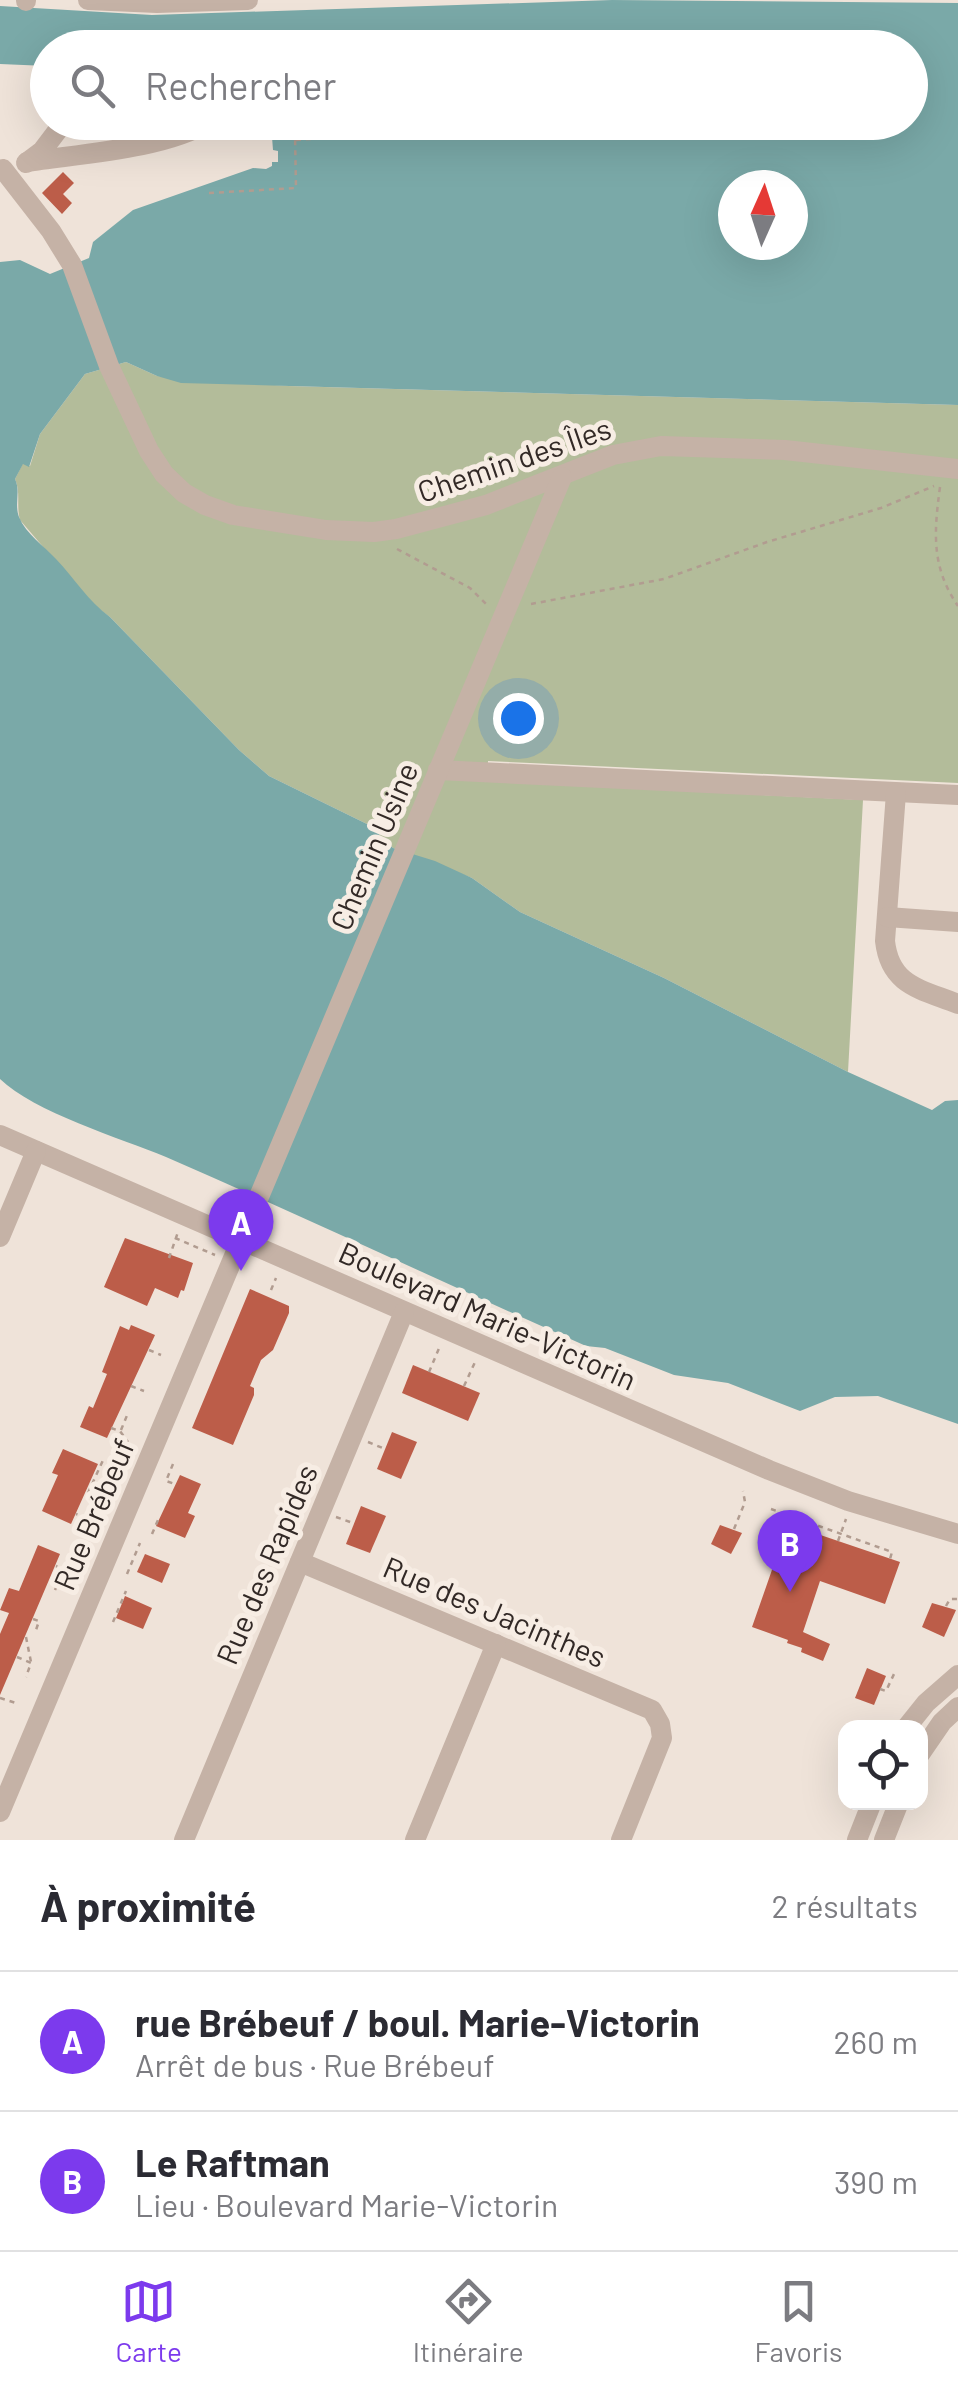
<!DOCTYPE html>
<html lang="fr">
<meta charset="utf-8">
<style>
:root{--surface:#fff;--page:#f7f7f7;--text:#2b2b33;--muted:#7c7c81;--line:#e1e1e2;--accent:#7c3aed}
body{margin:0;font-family:Barlow,sans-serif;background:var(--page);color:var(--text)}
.controls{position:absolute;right:30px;bottom:30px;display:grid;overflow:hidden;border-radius:20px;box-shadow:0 10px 40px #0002}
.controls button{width:90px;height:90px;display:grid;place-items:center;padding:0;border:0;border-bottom:2px solid var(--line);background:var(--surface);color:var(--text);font:50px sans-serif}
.compass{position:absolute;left:718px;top:170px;width:90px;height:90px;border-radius:50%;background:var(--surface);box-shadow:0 10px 40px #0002;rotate:3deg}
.you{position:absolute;left:518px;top:718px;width:35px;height:35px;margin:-25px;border:8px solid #fff;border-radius:50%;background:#1a73e8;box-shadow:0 0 0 15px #1a73e833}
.badge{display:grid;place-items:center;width:65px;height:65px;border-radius:50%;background:var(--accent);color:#fff;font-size:32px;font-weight:700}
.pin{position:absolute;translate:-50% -82px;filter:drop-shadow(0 2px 5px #0008)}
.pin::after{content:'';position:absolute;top:52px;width:35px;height:30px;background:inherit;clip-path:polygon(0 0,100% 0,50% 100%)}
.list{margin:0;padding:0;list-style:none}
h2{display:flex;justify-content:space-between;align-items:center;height:130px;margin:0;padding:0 40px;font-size:42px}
h2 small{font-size:32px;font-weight:400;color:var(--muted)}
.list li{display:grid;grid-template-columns:65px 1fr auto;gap:30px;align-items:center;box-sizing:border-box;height:140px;padding:0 40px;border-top:2px solid var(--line)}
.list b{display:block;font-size:38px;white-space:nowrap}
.list p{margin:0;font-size:32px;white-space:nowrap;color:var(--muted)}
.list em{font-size:32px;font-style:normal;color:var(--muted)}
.icon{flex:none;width:55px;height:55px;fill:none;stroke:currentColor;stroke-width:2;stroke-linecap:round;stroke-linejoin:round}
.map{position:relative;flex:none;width:958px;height:1840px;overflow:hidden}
.search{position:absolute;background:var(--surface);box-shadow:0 10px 40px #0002;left:30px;right:30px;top:30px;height:110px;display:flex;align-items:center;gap:25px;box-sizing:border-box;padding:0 35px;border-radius:55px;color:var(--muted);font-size:38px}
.sheet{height:410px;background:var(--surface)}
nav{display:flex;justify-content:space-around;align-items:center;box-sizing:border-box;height:140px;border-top:2px solid var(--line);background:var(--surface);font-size:28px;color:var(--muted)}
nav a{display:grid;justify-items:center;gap:5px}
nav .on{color:var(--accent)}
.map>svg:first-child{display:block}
</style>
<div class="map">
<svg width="958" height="1840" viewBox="0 0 958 1840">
<rect width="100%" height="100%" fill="#efe3d9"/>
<path fill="#b3bc9a" d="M126,362L157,376L288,386L958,405V783L488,761L487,781L863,800L848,1072L664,978L520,912L472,878L393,848L369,825L269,776L239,750L110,617L92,604L20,520C16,505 21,492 15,479L23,463L30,466L40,434L85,374Z"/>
<path fill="#7aa9a8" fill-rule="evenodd" d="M612,0L958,3V405L181,383L157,376L126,362L85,374L40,434L29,467L23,464L15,479C21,492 14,503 19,517C26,534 44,546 56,559C75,579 88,601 110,617L239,750L269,776L369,825L393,848L435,861L472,878L520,912L664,978L848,1072L932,1110L945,1101L958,1100V1424L878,1396L835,1397L800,1411L728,1383L674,1375L605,1348L586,1346C446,1284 307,1218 166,1157C120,1138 34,1112 0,1079V262L20,260L50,274L89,258L93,242L133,210L253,168L266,169L272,166V162H278V151L273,150L272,137L358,130L365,122H910V48H48L47,66L0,64V6L152,15ZM733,185H793V245H733Z"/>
<g fill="#bc5d49">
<path d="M63,172L74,183L63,194L72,203L62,214L42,193Z"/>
<path d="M125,1238L193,1263L184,1291L181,1290L178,1298L155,1288L147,1306L104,1287Z"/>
<path d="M250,1289L289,1306V1313L273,1350L261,1360L250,1386L254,1388V1395L233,1445L192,1428Z"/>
<path d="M131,1325L155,1335L107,1438L80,1427L89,1406L93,1408L107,1374L102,1372L120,1326L129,1330Z"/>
<path d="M413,1365L480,1393L468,1421L402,1393Z"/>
<path d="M392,1432L417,1442L401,1479L377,1469Z"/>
<path d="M63,1449L98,1464L71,1524L42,1511L58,1475L52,1473Z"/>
<path d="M180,1475L201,1484L188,1513L195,1516L185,1538L156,1526Z"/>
<path d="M361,1506L386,1516L370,1553L346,1544Z"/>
<path d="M788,1524L900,1562L885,1604L820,1581L803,1632L830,1644L823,1661L801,1652L802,1648L787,1643L788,1640L752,1627Z"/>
<path d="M720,1525L742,1533L731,1554L711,1544Z"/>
<path d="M38,1545L60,1554L0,1695V1634L9,1613L0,1610L9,1588L19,1591Z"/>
<path d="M145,1554L170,1564L162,1583L137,1572Z"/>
<path d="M125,1596L152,1608L143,1629L116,1618Z"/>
<path d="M932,1603L956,1610L944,1637L922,1627Z"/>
<path d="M867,1668L886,1676L874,1705L855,1698Z"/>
</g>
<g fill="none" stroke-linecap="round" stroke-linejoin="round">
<g stroke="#b19c90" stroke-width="2.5" stroke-dasharray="5 5" stroke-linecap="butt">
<path d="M296,140L353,136"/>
<path d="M209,193L296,188L295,135"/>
<path d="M940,487C934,532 931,567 958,606"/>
<path d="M397,549L470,588L487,605"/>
<path d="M531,604L664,579L767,542L881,508L934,486"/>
<path d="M175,1238L215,1255"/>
<path d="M169,1258L178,1232"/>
<path d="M271,1290L276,1278"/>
<path d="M149,1350L161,1355"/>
<path d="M429,1372L440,1346"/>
<path d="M131,1386L144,1391"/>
<path d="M464,1386L476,1360"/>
<path d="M111,1428L120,1431L128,1442"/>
<path d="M121,1430L128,1413"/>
<path d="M368,1442L385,1449"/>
<path d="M173,1464L166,1481L175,1484"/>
<path d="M88,1493L104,1458"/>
<path d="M771,1509L892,1552L890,1559"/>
<path d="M336,1517L353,1523"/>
<path d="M734,1529L745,1502L743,1491"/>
<path d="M76,1530L82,1516L76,1514"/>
<path d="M152,1534L158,1520"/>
<path d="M838,1541L846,1519"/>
<path d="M127,1574L140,1543"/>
<path d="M55,1590L64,1569L56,1566"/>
<path d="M946,1606L950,1599H958"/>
<path d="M33,1619L39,1621L36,1630"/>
<path d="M113,1622L126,1591"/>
<path d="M26,1637L31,1662"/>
<path d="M17,1657L31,1663L26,1677"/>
<path d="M880,1689L886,1691L894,1674"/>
<path d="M0,1698L16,1703"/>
</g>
<g stroke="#c5b2a6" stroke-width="20">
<path d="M88,0L157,3L248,0"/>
<path d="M26,1V0"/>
<path d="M27,162C78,154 165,149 208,122"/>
<path d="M26,163L42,151L64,122"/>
<path d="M3,169L51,231L72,265L109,366L149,451L164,474L184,493L205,505L233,515L326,530L374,532L396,529L486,505L613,455L661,446L785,450L958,469"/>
<path d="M438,770L958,795"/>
<path d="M896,793L885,941C890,986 921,989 958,1004"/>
<path d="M887,917L958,922"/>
<path d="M0,1135L769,1470L848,1501L958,1534"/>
<path d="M0,1237L36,1151"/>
<path d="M300,1562L652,1710L660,1724L662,1738L621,1840"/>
<path d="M906,1728L926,1703L958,1675"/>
<path d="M920,1754L942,1722L958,1707"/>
<path d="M0,1812L562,477"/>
<path d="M184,1840L404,1312"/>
<path d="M415,1840L496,1644"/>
<path d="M857,1840L872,1802"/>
<path d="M884,1840L899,1802"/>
</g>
</g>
<g text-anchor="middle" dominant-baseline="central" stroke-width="10" stroke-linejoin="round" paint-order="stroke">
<g font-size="30" fill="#322926" stroke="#f7ede4">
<text transform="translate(514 459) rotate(-19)">Chemin des Îles</text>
<text transform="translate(373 846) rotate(-67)">Chemin Usine</text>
<text transform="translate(488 1315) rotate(24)">Boulevard Marie-Victorin</text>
<text transform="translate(93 1514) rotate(-67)">Rue Brébeuf</text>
<text transform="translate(266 1564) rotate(-67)">Rue des Rapides</text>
<text transform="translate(495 1611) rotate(23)">Rue des Jacinthes</text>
</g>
</g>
</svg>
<div class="controls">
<button><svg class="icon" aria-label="locate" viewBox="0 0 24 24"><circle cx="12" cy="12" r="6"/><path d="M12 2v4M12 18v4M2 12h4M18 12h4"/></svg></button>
</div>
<svg class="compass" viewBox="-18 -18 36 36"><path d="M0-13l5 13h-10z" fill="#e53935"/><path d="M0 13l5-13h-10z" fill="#7c7c81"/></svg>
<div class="you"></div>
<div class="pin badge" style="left:241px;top:1271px">A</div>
<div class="pin badge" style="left:790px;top:1592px">B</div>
<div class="search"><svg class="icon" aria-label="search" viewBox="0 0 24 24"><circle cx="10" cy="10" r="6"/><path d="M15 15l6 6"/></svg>Rechercher</div>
</div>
<section class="sheet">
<h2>À proximité<small>2 résultats</small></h2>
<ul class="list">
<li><span class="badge">A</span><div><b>rue Brébeuf / boul. Marie-Victorin</b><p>Arrêt de bus · Rue Brébeuf</p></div><em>260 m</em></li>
<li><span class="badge">B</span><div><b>Le Raftman</b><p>Lieu · Boulevard Marie-Victorin</p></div><em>390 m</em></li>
</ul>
</section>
<nav>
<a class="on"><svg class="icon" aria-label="map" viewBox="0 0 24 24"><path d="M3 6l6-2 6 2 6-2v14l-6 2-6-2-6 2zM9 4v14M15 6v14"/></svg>Carte</a>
<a><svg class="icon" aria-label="directions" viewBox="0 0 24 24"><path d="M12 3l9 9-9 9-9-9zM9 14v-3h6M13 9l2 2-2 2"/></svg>Itinéraire</a>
<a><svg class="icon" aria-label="saved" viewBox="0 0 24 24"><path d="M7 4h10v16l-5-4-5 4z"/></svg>Favoris</a>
</nav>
